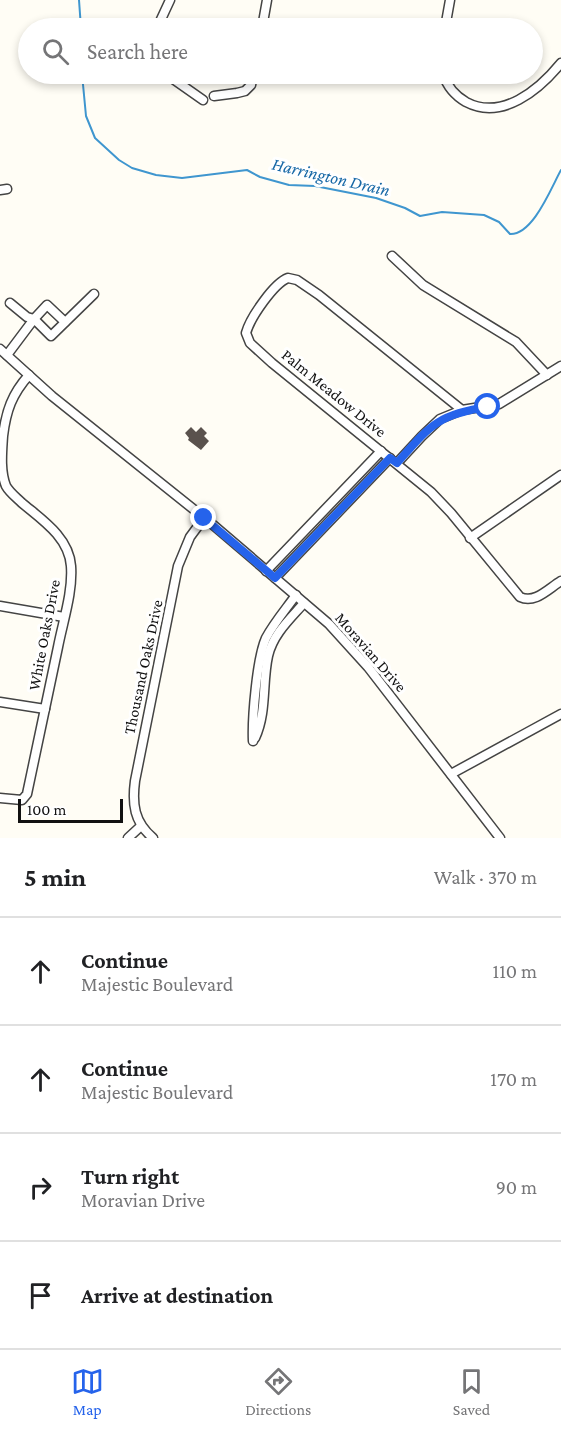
<!DOCTYPE html>
<meta charset="utf-8">
<style>
:root{--surface:#fff;--page:#f2f2f2;--text:#202124;--muted:#757577;--line:#e0e0e0;--accent:#2563eb}
body{margin:0;font-family:"Crimson Pro",serif;background:var(--page);color:var(--text)}
.scale{position:absolute;left:18px;bottom:15px;width:105px;box-sizing:border-box;padding-left:6px;border:3px solid #111;border-top:0;font-size:16px;line-height:21px;white-space:nowrap;color:#111;-webkit-text-stroke:4px #fff;paint-order:stroke}
.stop{position:absolute;width:18px;height:18px;margin:-14px;border:4px solid #2563eb;border-radius:50%;background:#fff}
.stop.end{background:#2563eb;border-color:#fff;box-shadow:0 2px 6px #0008}
.list{margin:0;padding:0;list-style:none}
h2{display:flex;justify-content:space-between;align-items:center;height:78px;margin:0;padding:0 24px;font-size:26px}
h2 small{font-size:20px;font-weight:400;color:var(--muted)}
.list li{display:grid;grid-template-columns:39px 1fr auto;gap:18px;align-items:center;box-sizing:border-box;height:108px;padding:0 24px;border-top:2px solid var(--line)}
.list b{display:block;font-size:22px;white-space:nowrap}
.list p{margin:0;font-size:20px;white-space:nowrap;color:var(--muted)}
.list em{font-size:20px;font-style:normal;color:var(--muted)}
.icon{flex:none;width:33px;height:33px;fill:none;stroke:currentColor;stroke-width:2;stroke-linecap:round;stroke-linejoin:round}
.map{position:relative;flex:none;width:561px;height:838px;overflow:hidden}
.search{position:absolute;background:var(--surface);box-shadow:0 3px 9px #0003;left:18px;right:18px;top:18px;height:66px;display:flex;align-items:center;gap:15px;box-sizing:border-box;padding:0 21px;border-radius:33px;color:var(--muted);font-size:22px}
.sheet{height:510px;background:var(--surface)}
nav{display:flex;justify-content:space-around;align-items:center;box-sizing:border-box;height:84px;border-top:2px solid var(--line);background:var(--surface);font-size:16px;color:var(--muted)}
nav a{display:grid;justify-items:center;gap:3px}
nav .on{color:var(--accent)}
.map>svg:first-child{display:block}
</style>
<div class="map">
<svg width="561" height="838" viewBox="0 0 561 838">
<rect width="100%" height="100%" fill="#fffdf5"/>
<g fill="none" stroke-linecap="round" stroke-linejoin="round">
<g stroke="#3f96cf" stroke-width="2">
<path d="M79,0L81,28"/>
<path d="M82,74L86,116L95,138L119,160L132,168L156,175L182,178L247,170L260,177L289,185L315,186L376,198L405,208L420,216L442,212L484,215L499,222L510,234C533,235 551,188 561,170"/>
</g>
</g>
<path fill="#5a524d" d="M191,427L196,432L201,427L207,433L204,436L209,441L201,450L188,440L189,438L185,433Z"/>
<g fill="none" stroke-linecap="round" stroke-linejoin="round">
<defs>
<g id="minor">
<path d="M157,28L170,0"/>
<path d="M262,28L267,0"/>
<path d="M445,28L450,0"/>
<path d="M166,74L203,100"/>
<path d="M443,74C447,86 454,95 466,102C502,121 539,90 561,63"/>
<path d="M214,96L237,93L245,91L251,85L253,74"/>
<path d="M0,190L7,189"/>
<path d="M392,256L423,285L516,342L547,375"/>
<path d="M10,303L27,317L34,319L47,305L65,322"/>
<path d="M0,349L52,396L212,524L329,624L368,667L500,838"/>
<path d="M7,355L34,319L51,336L94,294"/>
<path d="M462,410L319,295L297,280L288,278C274,283 250,318 246,333L250,343L272,363L431,492L451,513L520,597C535,604 548,589 561,581"/>
<path d="M397,463L422,436L440,419L462,410L499,404L561,366"/>
<path d="M470,538L561,475"/>
<path d="M266,571L381,451"/>
<path d="M275,578L390,458"/>
<path d="M0,606L64,617"/>
<path d="M0,702L45,709"/>
<path d="M255,738C267,712 262,683 268,656C273,634 290,619 304,603"/>
<path d="M253,741C252,718 257,658 266,638C274,623 286,609 296,595"/>
<path d="M451,774L561,714"/>
<path d="M0,798L22,800L27,794C37,745 48,696 58,647C63,621 73,592 71,566C69,537 41,519 22,503C16,497 10,493 6,486C0,471 2,452 3,436C6,411 12,394 29,375"/>
<path d="M128,838L141,826"/>
<path d="M153,838C134,822 132,804 135,781L178,566L190,537L204,518"/>
</g>
</defs>
<use href="#minor" stroke="#444" stroke-width="11"/>
<use href="#minor" stroke="#fff" stroke-width="8"/>
</g>
<g fill="none" stroke-linecap="round" stroke-linejoin="round">
<path stroke="#2563eb" stroke-width="8" d="M204,518L275,578L390,458L397,463C429,427 437,414 488,407"/>
</g>
<g text-anchor="middle" dominant-baseline="central" stroke-width="6" stroke-linejoin="round" paint-order="stroke">
<g font-size="16" fill="#111" stroke="#fff">
<text transform="translate(334 393) rotate(39)">Palm Meadow Drive</text>
<text transform="translate(44 635) rotate(-79)">White Oaks Drive</text>
<text transform="translate(371 652) rotate(49)">Moravian Drive</text>
<text transform="translate(143 667) rotate(-78)">Thousand Oaks Drive</text>
</g>
<g font-size="18" font-style="italic" fill="#1768a6" stroke="#fff">
<text transform="translate(331 177) rotate(13)">Harrington Drain</text>
</g>
</g>
</svg>
<div class="scale">100 m</div>
<div class="stop" style="left:488px;top:407px"></div>
<div class="stop end" style="left:204px;top:518px"></div>
<div class="search"><svg class="icon" aria-label="search" viewBox="0 0 24 24"><circle cx="10" cy="10" r="6"/><path d="M15 15l6 6"/></svg>Search here</div>
</div>
<section class="sheet">
<h2>5 min<small>Walk · 370 m</small></h2>
<ul class="list">
<li><svg class="icon" aria-label="ahead" viewBox="0 0 24 24"><path d="M12 20V5M6 11l6-6 6 6"/></svg><div><b>Continue</b><p>Majestic Boulevard</p></div><em>110 m</em></li>
<li><svg class="icon" aria-label="ahead" viewBox="0 0 24 24"><path d="M12 20V5M6 11l6-6 6 6"/></svg><div><b>Continue</b><p>Majestic Boulevard</p></div><em>170 m</em></li>
<li><svg class="icon" aria-label="right" viewBox="0 0 24 24"><path d="M7 20v-9h11M14 6l5 5-5 5"/></svg><div><b>Turn right</b><p>Moravian Drive</p></div><em>90 m</em></li>
<li><svg class="icon" aria-label="arrive" viewBox="0 0 24 24"><path d="M6 21V4h12l-3 4 3 4H6"/></svg><div><b>Arrive at destination</b></div></li>
</ul>
</section>
<nav>
<a class="on"><svg class="icon" aria-label="map" viewBox="0 0 24 24"><path d="M3 6l6-2 6 2 6-2v14l-6 2-6-2-6 2zM9 4v14M15 6v14"/></svg>Map</a>
<a><svg class="icon" aria-label="directions" viewBox="0 0 24 24"><path d="M12 3l9 9-9 9-9-9zM9 14v-3h6M13 9l2 2-2 2"/></svg>Directions</a>
<a><svg class="icon" aria-label="saved" viewBox="0 0 24 24"><path d="M7 4h10v16l-5-4-5 4z"/></svg>Saved</a>
</nav>
